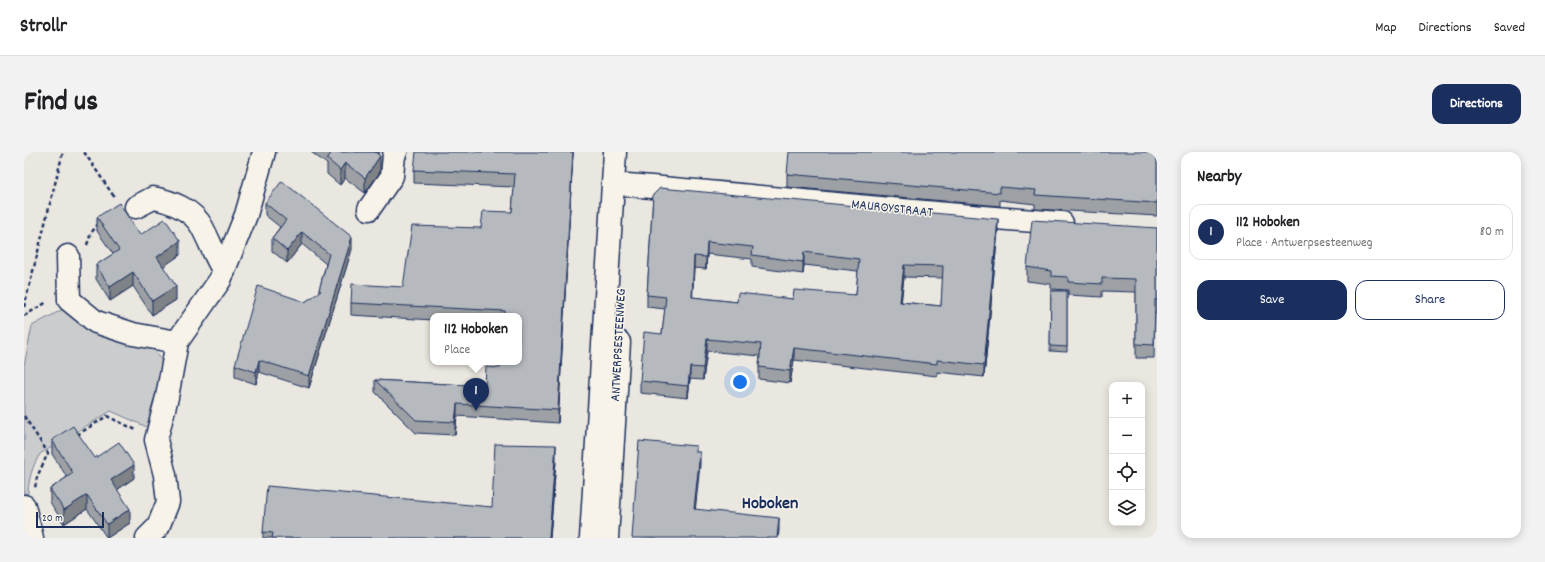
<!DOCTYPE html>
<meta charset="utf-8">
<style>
:root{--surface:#fff;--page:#f2f2f2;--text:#202124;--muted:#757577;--line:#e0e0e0;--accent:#1b2f5e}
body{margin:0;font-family:Dekko,sans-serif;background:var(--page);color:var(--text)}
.controls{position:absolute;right:12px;bottom:12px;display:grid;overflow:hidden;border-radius:8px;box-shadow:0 2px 10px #0003}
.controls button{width:36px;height:36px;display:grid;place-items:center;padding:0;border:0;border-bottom:1px solid var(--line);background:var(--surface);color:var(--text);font:20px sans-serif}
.scale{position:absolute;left:12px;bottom:10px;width:68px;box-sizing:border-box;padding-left:4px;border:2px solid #1b2f5e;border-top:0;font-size:11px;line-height:14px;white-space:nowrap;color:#1b2f5e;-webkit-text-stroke:3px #f7f3e8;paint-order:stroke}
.you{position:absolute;left:716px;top:230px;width:14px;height:14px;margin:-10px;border:3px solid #fff;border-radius:50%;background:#1a73e8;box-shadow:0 0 0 6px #1a73e833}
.badge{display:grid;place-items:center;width:26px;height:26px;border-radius:50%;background:var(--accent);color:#fff;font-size:13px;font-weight:700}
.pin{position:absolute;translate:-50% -33px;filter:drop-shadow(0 1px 2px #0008)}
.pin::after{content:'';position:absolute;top:21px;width:14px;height:12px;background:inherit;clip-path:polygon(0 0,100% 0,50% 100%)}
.popup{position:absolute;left:406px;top:161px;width:92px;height:52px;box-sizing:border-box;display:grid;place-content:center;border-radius:8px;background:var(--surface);filter:drop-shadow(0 1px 3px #0005);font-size:13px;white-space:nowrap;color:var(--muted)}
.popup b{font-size:15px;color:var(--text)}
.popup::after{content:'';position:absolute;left:50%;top:100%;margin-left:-8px;border:8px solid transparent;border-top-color:var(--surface)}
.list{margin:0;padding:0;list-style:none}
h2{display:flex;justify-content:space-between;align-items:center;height:52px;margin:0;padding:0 16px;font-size:17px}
h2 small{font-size:13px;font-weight:400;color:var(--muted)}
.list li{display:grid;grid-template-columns:26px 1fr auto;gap:12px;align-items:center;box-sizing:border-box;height:56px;margin:0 8px 8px;padding:0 8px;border:1px solid var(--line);border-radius:12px}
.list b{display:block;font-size:15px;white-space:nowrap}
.list p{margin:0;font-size:13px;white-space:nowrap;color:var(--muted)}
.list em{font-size:13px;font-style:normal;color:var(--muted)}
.actions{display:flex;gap:8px;padding:12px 16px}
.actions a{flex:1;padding:9px 0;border:1px solid var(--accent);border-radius:12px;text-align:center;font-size:14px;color:var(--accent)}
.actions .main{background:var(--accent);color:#fff}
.icon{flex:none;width:22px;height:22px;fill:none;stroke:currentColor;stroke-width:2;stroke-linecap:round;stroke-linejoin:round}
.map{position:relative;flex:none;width:1133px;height:386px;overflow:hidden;border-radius:12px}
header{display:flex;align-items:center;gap:24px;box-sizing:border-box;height:56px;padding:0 20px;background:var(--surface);border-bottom:1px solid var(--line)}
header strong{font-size:19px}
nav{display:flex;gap:22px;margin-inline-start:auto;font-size:14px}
.intro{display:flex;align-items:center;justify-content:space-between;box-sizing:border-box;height:96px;padding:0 24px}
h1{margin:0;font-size:28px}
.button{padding:10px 18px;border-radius:12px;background:var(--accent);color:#fff;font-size:14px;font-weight:700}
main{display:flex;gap:24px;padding:0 24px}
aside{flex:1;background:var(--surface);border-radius:12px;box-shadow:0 2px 10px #0003}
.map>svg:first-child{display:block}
</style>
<header>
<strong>Strollr</strong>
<nav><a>Map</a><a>Directions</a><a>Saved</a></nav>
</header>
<div class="intro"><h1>Find us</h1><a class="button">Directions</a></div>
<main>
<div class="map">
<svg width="1133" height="386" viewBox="0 0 1133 386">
<rect width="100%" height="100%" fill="#eae7e0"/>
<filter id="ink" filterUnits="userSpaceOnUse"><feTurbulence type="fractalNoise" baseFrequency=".025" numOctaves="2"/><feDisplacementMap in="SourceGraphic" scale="8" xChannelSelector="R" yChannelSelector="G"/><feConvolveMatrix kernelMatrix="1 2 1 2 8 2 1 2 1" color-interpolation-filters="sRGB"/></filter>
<g filter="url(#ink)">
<path fill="#cbcccd" stroke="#737e96" d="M43,155L129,197C145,212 137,223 132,241C128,252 125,263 123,275L87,259L16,302C8,315 5,326 4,341L0,342V214L8,174Z"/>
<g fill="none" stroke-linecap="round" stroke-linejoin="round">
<defs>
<g id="minor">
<path d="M603,33C748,45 893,61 1038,71"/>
<path d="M112,55L129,46C147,49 169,58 178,75C186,90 191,105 200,119"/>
<path d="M345,57L368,24L370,3L372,0"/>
<path d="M44,104L45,148L72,170L109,182L153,190"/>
<path d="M0,354L8,386"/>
<path d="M123,386L134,375L144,350L141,323L132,288L143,245L153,190L196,128L222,63L240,0"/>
<path d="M567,386L591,0"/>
<path d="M583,386L595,190"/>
</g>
</defs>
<use href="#minor" stroke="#1b2f5e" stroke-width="25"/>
<g stroke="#1b2f5e" stroke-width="2.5" stroke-dasharray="4 3" stroke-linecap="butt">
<path d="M60,0L91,46"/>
<path d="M63,93L67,81L75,71"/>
<path d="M0,155L39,0"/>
<path d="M0,164L23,150"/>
<path d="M0,264L24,301L13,325L11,336"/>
<path d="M53,283L83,264L112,278"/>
</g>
<use href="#minor" stroke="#f7f3e8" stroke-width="22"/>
</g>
<g fill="#9da0a4" stroke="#1b2f5e" fill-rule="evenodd">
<path d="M287,0H356L354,3L356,20L341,41L321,26L316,33L303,22V12Z"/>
<path d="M549,0L534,271L433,264L431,283L392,281L351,240V228L461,234L476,216L495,210V164H409V168L327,163V151L379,135L488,60L490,35L390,31V18Z"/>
<path d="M1133,0V64L1011,57V52L976,48V54L763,35V22Z"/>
<path d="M629,43L974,79L960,225L913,220V224L770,208L766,231L735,227V215L736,204L683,199L679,228L666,227L664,246L616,241V229L638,182L641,157L623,155V143ZM683,102L728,107V115L779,122L780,113L834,119L832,143L713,150L668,145L670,116L682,117ZM880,125L919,126L917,154L877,150Z"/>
<path d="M241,51L328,97L285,236L235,220L232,232L211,225V213L281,150L295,141V138L302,112L278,92L263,111L248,99V86L256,75L241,63Z"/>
<path d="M73,65L116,83L156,103L139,114L152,148L128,163L109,134L86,149L72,127V113L89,102L73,79Z"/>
<path d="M1133,76V161H1131L1130,206H1112V140L1078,139V145L1044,143V138L1027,137V132L1003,129V115Z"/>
<path d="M1027,139H1043V200L1026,199Z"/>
<path d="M28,288L71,306L110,326L93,338L106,371L83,386L63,357L40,372L26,350V337L43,325L28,302Z"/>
<path d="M532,309L526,386H239V380L468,355Z"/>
</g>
<g fill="#7f8286" stroke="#1b2f5e">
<path d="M0,0H2L0,7Z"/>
<path d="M347,0H356L347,12Z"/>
<path d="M549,0L534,271V258Z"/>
<path d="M356,4V20L341,41V26Z"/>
<path d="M321,11V26L316,33V18Z"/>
<path d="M974,67V79L960,225V213Z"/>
<path d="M278,80V92L263,111V99Z"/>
<path d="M328,85V97L285,236V224Z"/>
<path d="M156,89V103L133,119V105Z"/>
<path d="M683,90V102L682,117V105Z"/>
<path d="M780,100V113L779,122V110Z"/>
<path d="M670,104V116L668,157V145Z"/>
<path d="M880,113V125L876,162V150Z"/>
<path d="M109,120V134L86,149V135Z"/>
<path d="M152,134V148L128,163V149Z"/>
<path d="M683,187V199L679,228V216Z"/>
<path d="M770,196V208L766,231V219Z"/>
<path d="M235,208V220L232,232V220Z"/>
<path d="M666,215V227L664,246V234Z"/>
<path d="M433,252V264L431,283V270Z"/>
<path d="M532,293V309L526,386H525Z"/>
<path d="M676,300V313L670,370V357Z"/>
<path d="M110,313V326L87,342V328Z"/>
<path d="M63,343V357L40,372V358Z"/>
<path d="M106,357V371L83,386V372Z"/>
<path d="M755,366V379L754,386H753Z"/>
</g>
<g fill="#b6babf" stroke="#1b2f5e" fill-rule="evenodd">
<path d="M307,0H351L356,4L341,26L321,11L316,18L303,7L308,0Z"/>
<path d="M392,0H549L534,258L433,252L431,270L392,268L351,228L461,234L462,215L476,216L477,210H495V164H481V159L327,151L328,132L379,135L388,74L457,76L459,59L488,60L491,22L390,18Z"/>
<path d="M765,0H1133V51L1011,43L1012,38L976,35V41L763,22Z"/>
<path d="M258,29L328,85L285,224L235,208L232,220L211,213L234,134L281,150L297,139L295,138L305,102L278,80L263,99L248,86L262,68L241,51Z"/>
<path d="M636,36L974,67L960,213L913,208V212L770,196L766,219L735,215L737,192L683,187L679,216L666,215L664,234L616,229L620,180L638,182L642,145L623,143L629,43ZM683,90L729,95L728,103L779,110L780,100L835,107L832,143L770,138L769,147L714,141L713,150L668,145L670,104L682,105ZM880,113L919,114L917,154L876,150Z"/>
<path d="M95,51L116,83L141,67L156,89L133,105L152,134L128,149L109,120L86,135L72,113L95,98L73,65Z"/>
<path d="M1008,68L1133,76V148L1131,147L1130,193L1112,192V127L1078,126V132L1044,130V125L1027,124V119L1003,115Z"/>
<path d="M1027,139H1043V195L1026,194Z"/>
<path d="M49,274L71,306L95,290L110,313L87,328L106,357L83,372L63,343L40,358L26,337L49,321L28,288Z"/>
<path d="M615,289L672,294V300H676L670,357L755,366L753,386H608Z"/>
<path d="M471,292L532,293L525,386H248L249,381L239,380L243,334L468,355Z"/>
</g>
</g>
<g text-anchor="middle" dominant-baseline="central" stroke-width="3" stroke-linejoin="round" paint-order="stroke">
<g font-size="14" fill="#1b2f5e" stroke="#f7f3e8">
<text transform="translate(868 57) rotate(6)">MAUROYSTRAAT</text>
<text transform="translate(595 193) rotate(-87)">ANTWERPSESTEENWEG</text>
</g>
<g font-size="18" font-weight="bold" fill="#1b2f5e" stroke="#f7f3e8">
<text x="746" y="352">Hoboken</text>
</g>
</g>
</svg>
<div class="controls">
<button>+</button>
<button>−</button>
<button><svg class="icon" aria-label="locate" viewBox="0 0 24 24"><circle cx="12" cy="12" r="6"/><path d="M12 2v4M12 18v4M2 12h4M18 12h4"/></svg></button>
<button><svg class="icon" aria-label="layers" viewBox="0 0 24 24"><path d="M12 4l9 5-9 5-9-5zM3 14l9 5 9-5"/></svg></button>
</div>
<div class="scale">20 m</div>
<div class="you"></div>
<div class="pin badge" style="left:452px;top:259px">1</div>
<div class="popup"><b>112 Hoboken</b>Place</div>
</div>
<aside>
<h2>Nearby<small></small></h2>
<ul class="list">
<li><span class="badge">1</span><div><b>112 Hoboken</b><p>Place · Antwerpsesteenweg</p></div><em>80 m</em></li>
</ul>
<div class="actions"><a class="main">Save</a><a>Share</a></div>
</aside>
</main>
